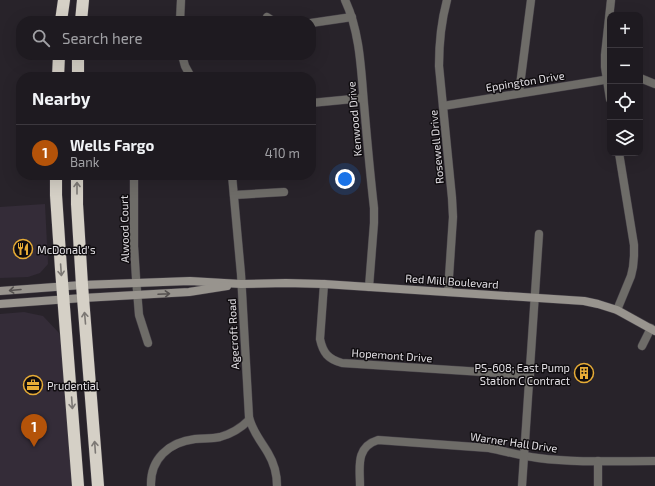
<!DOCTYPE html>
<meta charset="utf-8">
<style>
:root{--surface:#1e1a20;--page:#2b272d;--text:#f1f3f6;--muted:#a1a1a5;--line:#3c383e;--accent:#b45309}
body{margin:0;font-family:"Exo 2",sans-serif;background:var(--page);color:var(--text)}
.controls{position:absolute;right:12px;top:12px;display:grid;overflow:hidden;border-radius:8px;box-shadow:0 4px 16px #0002}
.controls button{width:36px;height:36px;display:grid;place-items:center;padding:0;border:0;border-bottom:1px solid var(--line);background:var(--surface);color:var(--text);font:20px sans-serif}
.you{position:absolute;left:345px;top:179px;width:14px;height:14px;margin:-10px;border:3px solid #fff;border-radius:50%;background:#1a73e8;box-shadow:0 0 0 6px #1a73e833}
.badge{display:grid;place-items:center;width:26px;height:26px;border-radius:50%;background:var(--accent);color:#fff;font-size:13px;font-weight:700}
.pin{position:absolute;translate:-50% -33px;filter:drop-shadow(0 1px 2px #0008)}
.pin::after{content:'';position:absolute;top:21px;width:14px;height:12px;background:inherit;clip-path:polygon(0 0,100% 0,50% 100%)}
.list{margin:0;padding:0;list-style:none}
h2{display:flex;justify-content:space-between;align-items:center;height:52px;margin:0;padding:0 16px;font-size:17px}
h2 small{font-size:13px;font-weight:400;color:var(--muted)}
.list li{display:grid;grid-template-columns:26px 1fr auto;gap:12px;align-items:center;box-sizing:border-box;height:56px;padding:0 16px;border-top:1px solid var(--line)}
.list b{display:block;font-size:15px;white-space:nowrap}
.list p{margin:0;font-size:13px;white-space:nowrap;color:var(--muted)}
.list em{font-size:13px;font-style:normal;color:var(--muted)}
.icon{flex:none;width:22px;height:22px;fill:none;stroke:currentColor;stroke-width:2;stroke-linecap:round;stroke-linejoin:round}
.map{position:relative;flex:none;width:655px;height:486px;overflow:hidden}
.search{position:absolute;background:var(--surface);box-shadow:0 4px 16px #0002;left:16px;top:16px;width:300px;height:44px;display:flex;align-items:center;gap:10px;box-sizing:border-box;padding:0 14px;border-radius:16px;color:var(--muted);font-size:15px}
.panel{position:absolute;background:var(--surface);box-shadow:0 4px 16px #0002;left:16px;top:72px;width:300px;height:108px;border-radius:16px}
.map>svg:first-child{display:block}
</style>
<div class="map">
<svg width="655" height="486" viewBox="0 0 655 486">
<rect width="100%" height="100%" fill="#28232a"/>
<g fill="#342c38">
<path d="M45,204L48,264L40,273L28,277L0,278V207Z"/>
<path d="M24,312L43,316L59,333L63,361L72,486H0V314Z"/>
</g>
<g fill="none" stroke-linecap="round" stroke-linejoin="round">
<defs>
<g id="street">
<path d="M345,0C360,32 361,69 364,104C367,139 370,173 374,208V223L369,287"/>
<path d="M447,0C441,22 439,43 439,66L452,198L453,217L448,292"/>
<path d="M267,17L273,21"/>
<path d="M180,21L181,0"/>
<path d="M311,23L352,17"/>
<path d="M182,55L185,66L191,77"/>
<path d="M640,78L655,84"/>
<path d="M519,93L531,0"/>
<path d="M610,99L605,67V55L611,0"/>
<path d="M311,103L363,98"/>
<path d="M443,106L610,79"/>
<path d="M134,175V246L136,278L139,315L148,343"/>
<path d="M232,175L241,274L249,417C252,431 261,441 268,453C274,463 277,474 277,486"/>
<path d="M234,195L284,192"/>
<path d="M324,284L320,339C323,353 328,359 342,363L530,375"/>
<path d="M617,310L631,276L633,267L634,256V245L619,153"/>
<path d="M642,346L651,328"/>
<path d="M151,486C150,459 169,442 195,439C203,438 211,439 220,437C231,434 241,428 249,420"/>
<path d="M360,486C360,468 355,447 378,440L489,448C505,451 521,456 538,458C576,463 616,461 655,461"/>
<path d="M522,486L539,234"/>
<path d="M598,486V461"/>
</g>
<g id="secondary">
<path d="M0,291L82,285L190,281L241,284L286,283L324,284L584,301L598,304L617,310L655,331"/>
<path d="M0,304L83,298L189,292L227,286"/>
</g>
<g id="highway">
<path d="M61,21L64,0"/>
<path d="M81,21L83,0"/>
<path d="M58,77L59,55"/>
<path d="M78,77V55"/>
<path d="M56,175V195L61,269L78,486"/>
<path d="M77,175V204L82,285L98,486"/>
</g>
</defs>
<use href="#street" stroke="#464148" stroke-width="9"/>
<use href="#secondary" stroke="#464148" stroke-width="9"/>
<use href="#highway" stroke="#464148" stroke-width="13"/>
<use href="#street" stroke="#6e6c68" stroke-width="8"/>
<use href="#secondary" stroke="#98948e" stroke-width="8"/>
<use href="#highway" stroke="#d5d0c6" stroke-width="12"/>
</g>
<defs><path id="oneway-shaft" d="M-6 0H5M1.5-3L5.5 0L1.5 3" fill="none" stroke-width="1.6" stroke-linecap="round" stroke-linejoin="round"/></defs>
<g stroke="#7c7874">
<use href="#oneway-shaft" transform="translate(77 188) rotate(-90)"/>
<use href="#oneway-shaft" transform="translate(61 270) rotate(86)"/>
<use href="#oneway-shaft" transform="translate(85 318) rotate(-95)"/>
<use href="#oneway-shaft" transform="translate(72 403) rotate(86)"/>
<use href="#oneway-shaft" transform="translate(95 447) rotate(-94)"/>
</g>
<g stroke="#54504f">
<use href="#oneway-shaft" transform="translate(15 290) rotate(175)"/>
<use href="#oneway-shaft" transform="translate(164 294) rotate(-3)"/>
</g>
<defs>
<symbol id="restaurant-ring" viewBox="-11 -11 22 22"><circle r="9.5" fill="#100d10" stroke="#e7ac36" stroke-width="1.5"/><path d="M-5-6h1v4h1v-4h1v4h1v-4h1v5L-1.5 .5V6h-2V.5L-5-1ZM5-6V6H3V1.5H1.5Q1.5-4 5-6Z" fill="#e7ac36"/></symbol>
<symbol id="building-ring" viewBox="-11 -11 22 22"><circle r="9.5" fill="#100d10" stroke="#e7ac36" stroke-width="1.5"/><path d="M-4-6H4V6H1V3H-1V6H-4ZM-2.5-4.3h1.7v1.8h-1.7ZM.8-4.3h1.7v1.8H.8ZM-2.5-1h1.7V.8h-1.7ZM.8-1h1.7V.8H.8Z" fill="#e7ac36"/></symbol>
<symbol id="office-ring" viewBox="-11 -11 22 22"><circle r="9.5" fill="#100d10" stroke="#e7ac36" stroke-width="1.5"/><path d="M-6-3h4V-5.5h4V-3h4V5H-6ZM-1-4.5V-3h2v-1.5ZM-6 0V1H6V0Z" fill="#e7ac36"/></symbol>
</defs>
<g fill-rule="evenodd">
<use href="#restaurant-ring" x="12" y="238" width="22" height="22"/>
<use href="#building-ring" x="573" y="362" width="22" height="22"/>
<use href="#office-ring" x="22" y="374" width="22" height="22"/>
</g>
<g text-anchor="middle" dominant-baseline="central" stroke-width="3" stroke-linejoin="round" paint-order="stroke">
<g font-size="11" fill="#e2dfe4" stroke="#100d10">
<text transform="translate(525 81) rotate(-9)">Eppington Drive</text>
<text transform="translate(354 119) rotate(-95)">Kenwood Drive</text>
<text transform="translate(436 147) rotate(-95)">Rosewell Drive</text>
<text transform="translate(124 229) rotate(-91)">Alwood Court</text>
<text transform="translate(452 281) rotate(4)">Red Mill Boulevard</text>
<text transform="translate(233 334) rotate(-93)">Agecroft Road</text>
<text transform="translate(392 355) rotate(4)">Hopemont Drive</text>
<text transform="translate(514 442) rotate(8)">Warner Hall Drive</text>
</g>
<g font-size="11" fill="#e2dfe4" stroke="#100d10" text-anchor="start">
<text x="37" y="249">McDonald's</text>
<text x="570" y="367" text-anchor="end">PS-608; East Pump<tspan x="570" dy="13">Station C Contract</tspan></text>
<text x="47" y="385">Prudential</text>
</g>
</g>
</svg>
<div class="controls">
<button>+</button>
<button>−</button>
<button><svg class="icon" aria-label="locate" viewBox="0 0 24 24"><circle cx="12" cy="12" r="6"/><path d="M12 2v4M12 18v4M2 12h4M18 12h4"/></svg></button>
<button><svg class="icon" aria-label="layers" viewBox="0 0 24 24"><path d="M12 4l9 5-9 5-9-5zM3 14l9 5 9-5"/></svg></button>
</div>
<div class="you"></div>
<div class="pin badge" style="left:34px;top:447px">1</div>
<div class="search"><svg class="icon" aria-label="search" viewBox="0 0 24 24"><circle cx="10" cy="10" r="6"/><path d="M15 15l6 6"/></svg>Search here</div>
<section class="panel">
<h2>Nearby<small></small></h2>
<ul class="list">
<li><span class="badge">1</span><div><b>Wells Fargo</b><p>Bank</p></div><em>410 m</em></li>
</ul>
</section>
</div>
